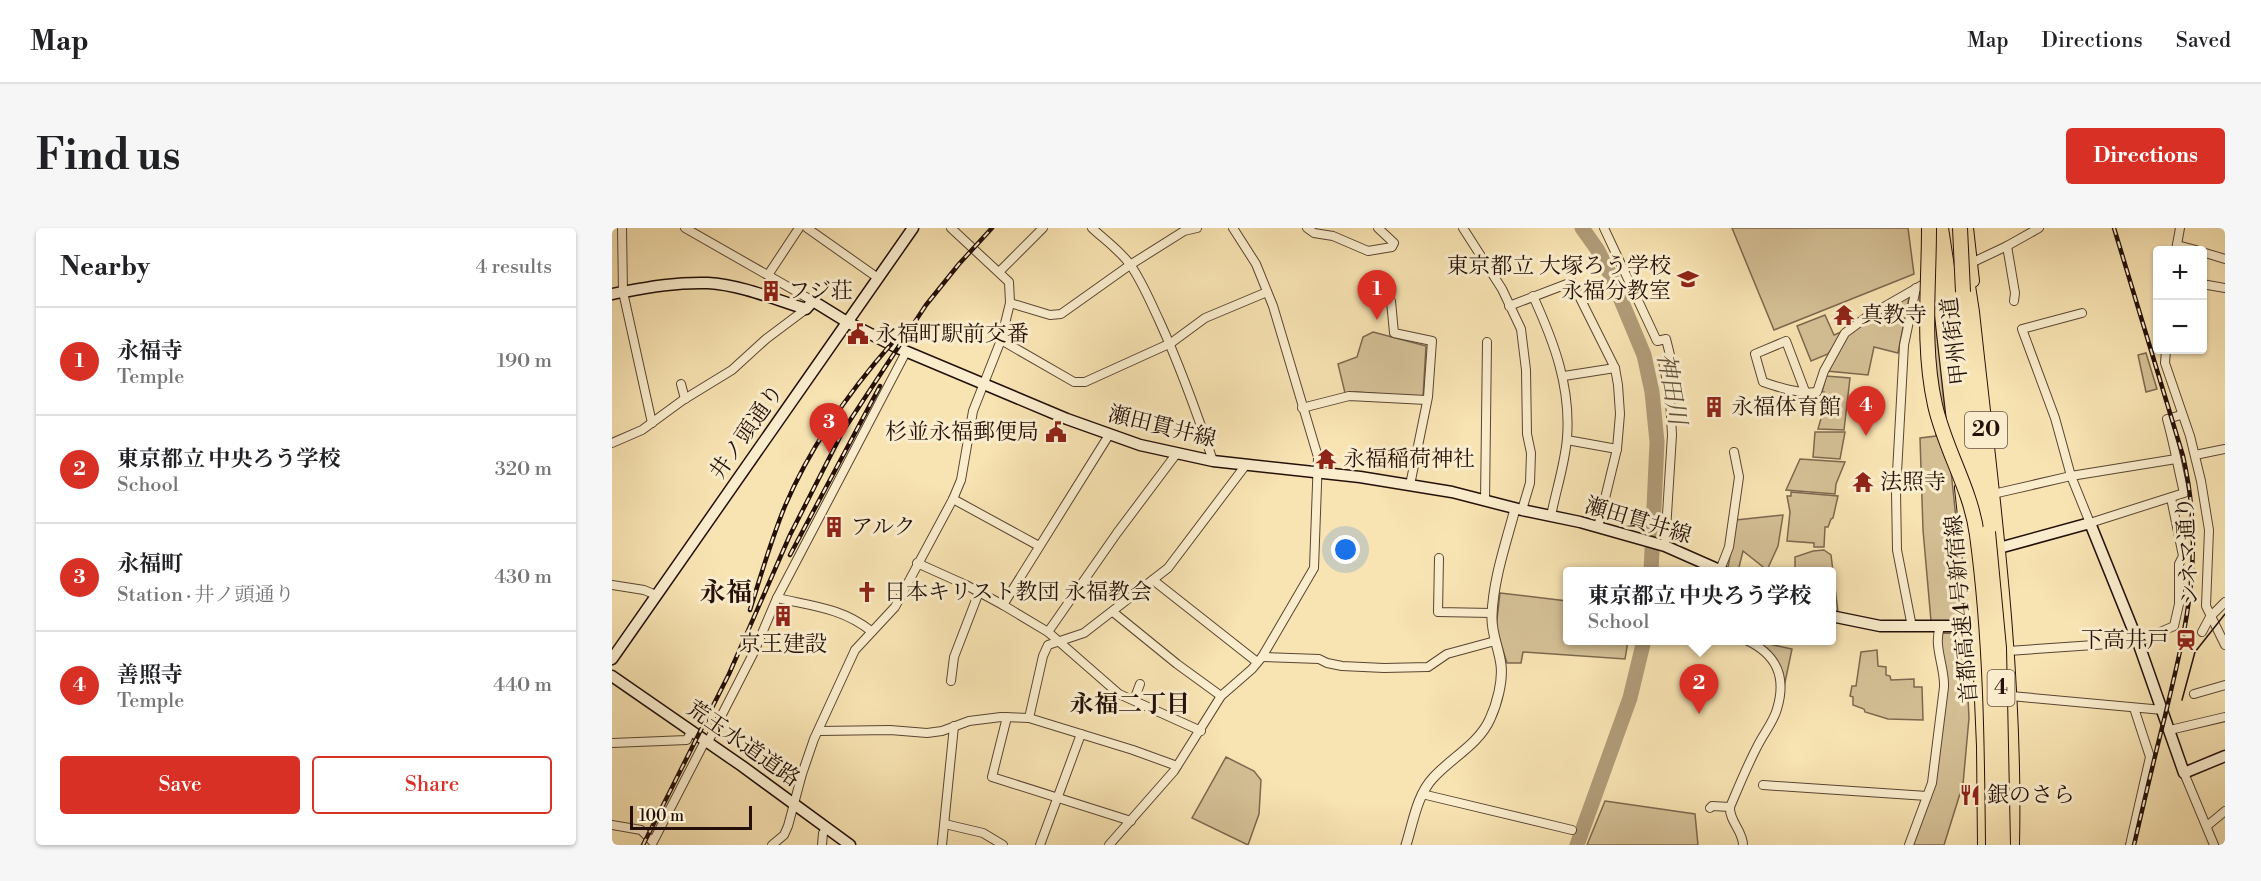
<!DOCTYPE html>
<meta charset="utf-8">
<style>
:root{--surface:#fff;--page:#f6f6f6;--text:#202124;--muted:#757577;--line:#e0e0e0;--accent:#d93025}
body{margin:0;font-family:"Libre Bodoni","Noto Serif JP",serif;background:var(--page);color:var(--text)}
.controls{position:absolute;right:18px;top:18px;display:grid;overflow:hidden;border-radius:6px;box-shadow:0 2px 4px #0004}
.controls button{width:54px;height:54px;display:grid;place-items:center;padding:0;border:0;border-bottom:2px solid var(--line);background:var(--surface);color:var(--text);font:30px sans-serif}
.scale{position:absolute;left:18px;bottom:15px;width:122px;box-sizing:border-box;padding-left:6px;border:3px solid #241008;border-top:0;font-size:16px;line-height:21px;white-space:nowrap;color:#241008;-webkit-text-stroke:4px #faedcd;paint-order:stroke}
.you{position:absolute;left:734px;top:322px;width:21px;height:21px;margin:-15px;border:4px solid #fff;border-radius:50%;background:#1a73e8;box-shadow:0 0 0 9px #1a73e833}
.badge{display:grid;place-items:center;width:39px;height:39px;border-radius:50%;background:var(--accent);color:#fff;font-size:20px;font-weight:700}
.pin{position:absolute;translate:-50% -50px;filter:drop-shadow(0 2px 3px #0008)}
.pin::after{content:'';position:absolute;top:32px;width:21px;height:18px;background:inherit;clip-path:polygon(0 0,100% 0,50% 100%)}
.popup{position:absolute;left:951px;top:339px;width:273px;height:78px;box-sizing:border-box;display:grid;place-content:center;border-radius:6px;background:var(--surface);filter:drop-shadow(0 2px 4px #0005);font-size:20px;white-space:nowrap;color:var(--muted)}
.popup b{font-size:22px;color:var(--text)}
.popup::after{content:'';position:absolute;left:50%;top:100%;margin-left:-12px;border:12px solid transparent;border-top-color:var(--surface)}
.list{margin:0;padding:0;list-style:none}
h2{display:flex;justify-content:space-between;align-items:center;height:78px;margin:0;padding:0 24px;font-size:26px}
h2 small{font-size:20px;font-weight:400;color:var(--muted)}
.list li{display:grid;grid-template-columns:39px 1fr auto;gap:18px;align-items:center;box-sizing:border-box;height:108px;padding:0 24px;border-top:2px solid var(--line)}
.list b{display:block;font-size:22px;white-space:nowrap}
.list p{margin:0;font-size:20px;white-space:nowrap;color:var(--muted)}
.list em{font-size:20px;font-style:normal;color:var(--muted)}
.actions{display:flex;gap:12px;padding:18px 24px}
.actions a{flex:1;padding:14px 0;border:2px solid var(--accent);border-radius:6px;text-align:center;font-size:21px;color:var(--accent)}
.actions .main{background:var(--accent);color:#fff}
.map{position:relative;flex:none;width:1613px;height:617px;overflow:hidden;border-radius:6px}
header{display:flex;align-items:center;gap:36px;box-sizing:border-box;height:84px;padding:0 30px;background:var(--surface);border-bottom:2px solid var(--line)}
header strong{font-size:28px}
nav{display:flex;gap:33px;margin-inline-start:auto;font-size:21px}
.intro{display:flex;align-items:center;justify-content:space-between;box-sizing:border-box;height:144px;padding:0 36px}
h1{margin:0;font-size:42px}
.button{padding:15px 27px;border-radius:6px;background:var(--accent);color:#fff;font-size:21px;font-weight:700}
main{display:flex;gap:36px;padding:0 36px}
aside{flex:1;background:var(--surface);border-radius:6px;box-shadow:0 2px 4px #0004}
.map>svg:first-child{display:block}
</style>
<header>
<strong>Map</strong>
<nav><a>Map</a><a>Directions</a><a>Saved</a></nav>
</header>
<div class="intro"><h1>Find us</h1><a class="button">Directions</a></div>
<main>
<aside>
<h2>Nearby<small>4 results</small></h2>
<ul class="list">
<li><span class="badge">1</span><div><b>永福寺</b><p>Temple</p></div><em>190 m</em></li>
<li><span class="badge">2</span><div><b>東京都立 中央ろう学校</b><p>School</p></div><em>320 m</em></li>
<li><span class="badge">3</span><div><b>永福町</b><p>Station · 井ノ頭通り</p></div><em>430 m</em></li>
<li><span class="badge">4</span><div><b>善照寺</b><p>Temple</p></div><em>440 m</em></li>
</ul>
<div class="actions"><a class="main">Save</a><a>Share</a></div>
</aside>
<div class="map">
<svg width="1613" height="617" viewBox="0 0 1613 617">
<rect width="100%" height="100%" fill="#f8e3b2"/>
<filter id="stains"><feTurbulence type="fractalNoise" baseFrequency=".00333" numOctaves="4"/><feColorMatrix values="0 0 0 0 .2 0 0 0 0 .09 0 0 0 0 .02 0 0 0 .5 -.17"/></filter>
<radialGradient id="worn" r=".72"><stop offset=".6" stop-color="#630" stop-opacity="0"/><stop offset="1" stop-color="#630" stop-opacity=".3"/></radialGradient>
<g fill="#d4bf95" stroke="#7c684e" stroke-width="1.5">
<path d="M1120,0H1296L1302,46L1162,102Z"/>
<path d="M1310,58L1321,70L1343,281L1349,359L1348,393H1319L1311,302L1308,210L1324,208Z"/>
<path d="M1298,65L1286,125L1262,119L1256,147L1215,143L1236,106Z"/>
<path d="M1213,87L1222,107L1229,104L1230,107L1216,126L1199,133L1185,98Z"/>
<path d="M761,104L814,118L811,169L744,164L733,165L726,136L745,129L751,109Z"/>
<path d="M1534,125L1545,161L1534,164L1526,127Z"/>
<path d="M1214,148L1238,150L1232,202L1206,201L1210,187L1212,164H1210Z"/>
<path d="M1203,204H1233L1228,231L1201,229Z"/>
<path d="M1188,231L1233,234L1224,256L1223,266L1174,262Z"/>
<path d="M1179,264L1226,268L1221,290L1219,291L1216,299H1213L1212,319H1202V315L1175,313L1178,284L1175,268H1179Z"/>
<path d="M1171,287L1166,318L1155,342L1131,323L1126,343L1116,340L1124,292Z"/>
<path d="M1212,322L1219,327L1226,384H1219V344H1183V329L1201,323Z"/>
<path d="M888,365L955,373V412L1016,413L1013,431L911,424L909,435H895L884,400Z"/>
<path d="M1331,405L1353,406L1357,490L1351,556L1332,617H1301L1322,556L1335,458L1328,409Z"/>
<path d="M1148,414L1180,421L1172,459H1169L1167,438L1146,416Z"/>
<path d="M1265,422L1266,438L1274,439V447L1278,448L1279,452L1302,451V459H1310L1311,492L1276,491L1253,484L1252,481L1241,477V469L1238,468L1240,458H1244L1249,424Z"/>
<path d="M614,529L642,543L649,552L647,586L636,617L580,590Z"/>
<path d="M993,573L1083,586L1086,617H975Z"/>
</g>
<g fill="none" stroke-linecap="round" stroke-linejoin="round">
<g stroke="#b09b78" stroke-width="15">
<path d="M970,0L985,21L999,48L1032,127L1040,164L1045,214L1039,344"/>
<path d="M965,617L1018,470L1032,412"/>
</g>
<defs>
<g id="minor">
<path d="M10,0L11,64L40,195"/>
<path d="M73,0L201,73"/>
<path d="M195,0L266,50"/>
<path d="M480,0C493,12 506,21 517,35C529,51 538,73 547,92C568,138 585,185 601,233"/>
<path d="M695,0L702,5L721,8L756,23L780,19L782,15L766,0"/>
<path d="M851,0L890,61L909,101L914,142L915,206L919,225L918,255L910,282"/>
<path d="M992,0L1045,113L1054,111L1059,131L1051,133L1058,170L1060,207L1053,318"/>
<path d="M1565,17L1584,22"/>
<path d="M1395,18L1403,65L1402,73"/>
<path d="M1564,22L1568,0"/>
<path d="M1590,24L1613,31"/>
<path d="M1355,37L1395,18L1427,0"/>
<path d="M387,44L431,0"/>
<path d="M156,47L187,0"/>
<path d="M1590,56L1613,60"/>
<path d="M921,68C942,114 959,159 955,210C953,236 944,262 939,288"/>
<path d="M779,73L782,105L820,113L816,169L798,257"/>
<path d="M398,75L438,87L449,86L518,37L572,3L585,0"/>
<path d="M897,78L960,54L1003,140L1006,157L1008,186L1005,221L986,299"/>
<path d="M1470,85L1410,101L1443,190L1459,248L1478,295L1572,265C1566,240 1562,216 1555,191L1569,187"/>
<path d="M389,112L462,154H473L559,115L593,90L655,64"/>
<path d="M1554,122L1553,135L1578,208L1589,253L1597,302L1594,378L1613,417"/>
<path d="M952,148L1003,140"/>
<path d="M69,156L73,171"/>
<path d="M1194,166L1174,113L1143,126L1151,154C1169,160 1187,166 1205,164L1212,143L1233,105L1256,88L1317,53"/>
<path d="M690,180L737,168L814,172"/>
<path d="M955,212L1005,221"/>
<path d="M0,215L30,202L71,172L120,142L154,111L194,81"/>
<path d="M1583,227L1613,221"/>
<path d="M1381,266L1459,248L1564,231"/>
<path d="M341,271L427,318"/>
<path d="M873,273L875,114"/>
<path d="M827,330L826,384L880,385"/>
<path d="M305,335L354,357L391,377L436,404L507,466L589,503"/>
<path d="M1108,342L1117,319L1127,249L1122,224"/>
<path d="M541,352L645,434"/>
<path d="M0,357L32,362L44,367"/>
<path d="M165,370C200,378 230,380 259,403"/>
<path d="M391,377L497,207"/>
<path d="M501,384L565,436L609,468"/>
<path d="M1300,399L1285,322L1284,263L1292,117L1304,60"/>
<path d="M436,404L505,305L565,225"/>
<path d="M1590,404L1598,389L1613,374"/>
<path d="M1396,423L1526,414L1562,398L1567,376V336L1571,328L1559,270"/>
<path d="M650,429L707,431L715,435L730,438L772,440L816,439L835,426L883,413"/>
<path d="M339,453L342,429L367,364"/>
<path d="M1582,466L1613,457"/>
<path d="M1399,468L1551,482"/>
<path d="M522,472L528,456"/>
<path d="M395,489L380,549L519,593"/>
<path d="M417,490L431,428L436,417L472,405L556,340L633,238"/>
<path d="M1558,502L1613,489"/>
<path d="M207,503L278,502L315,505L330,503L357,493L389,489L417,490L521,522L565,538"/>
<path d="M0,515L75,512L79,503"/>
<path d="M1572,545L1602,617"/>
<path d="M1151,557L1315,568"/>
<path d="M810,566L960,602"/>
<path d="M1098,580L1100,578L1118,579"/>
<path d="M333,596L371,605L391,617"/>
<path d="M0,597L29,602L41,614L91,517L97,512L142,424L165,370L294,124"/>
<path d="M1595,598L1613,583"/>
<path d="M160,617L172,607L176,598L190,546L202,511L243,422L283,379L341,271L349,252L361,183L389,112L398,75L397,54L339,0"/>
<path d="M210,617L211,605L216,600"/>
<path d="M330,617L342,498"/>
<path d="M428,617L469,506"/>
<path d="M497,617L562,543L609,468L640,441L650,429L702,340L706,229L661,78L644,36L621,0"/>
<path d="M1131,617C1131,603 1117,593 1118,579C1127,558 1135,538 1145,519C1151,506 1161,495 1165,481C1175,448 1164,426 1134,412"/>
<path d="M1297,617L1320,555L1332,459C1333,439 1321,418 1328,399"/>
<path d="M1518,617L1538,529L1522,480"/>
</g>
<path id="tertiary" d="M794,617C801,595 805,567 821,550C839,530 867,516 878,491C885,476 891,453 889,437C887,420 879,405 880,388C881,352 894,315 903,281"/>
<g id="secondary">
<path d="M0,66C33,60 61,54 96,55C129,57 162,71 194,81L201,73L235,94L286,120L455,191L528,217L601,233L748,249L840,264L910,282L968,294L1053,318L1112,344"/>
<path d="M1387,320L1478,295L1526,414L1572,545L1613,528"/>
<path d="M1219,388L1268,398H1370"/>
<path d="M0,431L301,0"/>
<path d="M0,448L130,538L238,617"/>
</g>
<g id="trunk">
<path d="M1355,0L1361,53"/>
<path d="M1321,16L1346,237"/>
<path d="M1355,45L1361,84C1380,261 1405,438 1401,617"/>
<path d="M1349,260L1367,426L1371,518L1372,617"/>
</g>
<g id="motorway">
<path d="M1329,0L1339,65L1362,279"/>
<path d="M1350,53L1376,304"/>
</g>
</defs>
<use href="#minor" stroke="#594532" stroke-width="10"/>
<use href="#tertiary" stroke="#594532" stroke-width="11"/>
<use href="#secondary" stroke="#241008" stroke-width="13"/>
<use href="#trunk" stroke="#241008" stroke-width="14"/>
<use href="#motorway" stroke="#241008" stroke-width="16"/>
<use href="#minor" stroke="#faedcd" stroke-width="8"/>
<use href="#tertiary" stroke="#faedcd" stroke-width="9"/>
<use href="#secondary" stroke="#faedcd" stroke-width="10"/>
<use href="#trunk" stroke="#f8e3b2" stroke-width="12"/>
<use href="#motorway" stroke="#f8e3b2" stroke-width="14"/>
<path stroke="#241008" stroke-width="1.5" d="M1570,472L1583,424L1613,386"/>
<defs>
<g id="rail">
<path d="M1502,0L1571,228C1593,324 1575,396 1553,488C1542,531 1532,574 1522,617"/>
<path d="M178,327L268,158"/>
<path d="M138,382C149,347 159,312 173,278C199,217 237,164 280,115"/>
<path d="M31,617L117,446L178,307L231,203L314,77L347,36L380,0"/>
</g>
</defs>
<use href="#rail" stroke="#241008" stroke-width="4.5"/>
<use href="#rail" stroke="#faedcd" stroke-width="2" stroke-dasharray="7" stroke-linecap="butt"/>
<defs>
<g id="motorway-bridge">
<path d="M1317,0C1317,59 1310,119 1323,177C1333,222 1359,261 1365,307C1379,410 1380,513 1381,617"/>
<path d="M1348,0L1351,64"/>
<path d="M1376,304L1387,420L1391,617"/>
</g>
</defs>
<use href="#motorway-bridge" stroke="#241008" stroke-width="16" stroke-linecap="butt"/>
<use href="#motorway-bridge" stroke="#f8e3b2" stroke-width="14"/>
</g>
<defs>
<symbol id="school-bare" viewBox="-9 -9 18 18"><path d="M0-5L7-2L0 1L-7-2ZM-4 1L0 2.5L4 1V4Q0 6-4 4Z" fill="#8f2418" stroke="#faedcd" stroke-width="2.5" paint-order="stroke"/></symbol>
<symbol id="building-bare" viewBox="-9 -9 18 18"><path d="M-4-6H4V6H1V3H-1V6H-4ZM-2.5-4.3h1.7v1.8h-1.7ZM.8-4.3h1.7v1.8H.8ZM-2.5-1h1.7V.8h-1.7ZM.8-1h1.7V.8H.8Z" fill="#8f2418" stroke="#faedcd" stroke-width="2.5" paint-order="stroke"/></symbol>
<symbol id="temple-bare" viewBox="-9 -9 18 18"><path d="M0-6L5-2H3V0L6.5 2.5H4V6H1.5V3h-3V6H-4V2.5H-6.5L-3 0V-2H-5Z" fill="#8f2418" stroke="#faedcd" stroke-width="2.5" paint-order="stroke"/></symbol>
<symbol id="civic-bare" viewBox="-9 -9 18 18"><path d="M-.6-6.5H3V-4.5H.6V-3L4-1V1h2V6H-6V1h2V-1L-.6-3ZM-1.2 2.5V6h2.4V2.5Z" fill="#8f2418" stroke="#faedcd" stroke-width="2.5" paint-order="stroke"/></symbol>
<symbol id="church-bare" viewBox="-9 -9 18 18"><path d="M-1.2-6h2.4v3.5h3.3v2.4h-3.3V6h-2.4V-.1h-3.3v-2.4h3.3Z" fill="#8f2418" stroke="#faedcd" stroke-width="2.5" paint-order="stroke"/></symbol>
<symbol id="station-bare" viewBox="-9 -9 18 18"><path d="M-3-6H3Q5-6 5-4V2Q5 4 3 4L4.5 6H3L1.5 4h-3L-3 6H-4.5L-3 4Q-5 4-5 2V-4Q-5-6-3-6ZM-3.5-4v3h7v-3ZM-3.5 1v1.5H-2V1ZM2 1v1.5H3.5V1Z" fill="#8f2418" stroke="#faedcd" stroke-width="2.5" paint-order="stroke"/></symbol>
<symbol id="restaurant-bare" viewBox="-9 -9 18 18"><path d="M-5-6h1v4h1v-4h1v4h1v-4h1v5L-1.5 .5V6h-2V.5L-5-1ZM5-6V6H3V1.5H1.5Q1.5-4 5-6Z" fill="#8f2418" stroke="#faedcd" stroke-width="2.5" paint-order="stroke"/></symbol>
</defs>
<g fill-rule="evenodd">
<use href="#school-bare" x="1061" y="36" width="30" height="30"/>
<use href="#building-bare" x="144" y="48" width="30" height="30"/>
<use href="#temple-bare" x="1217" y="72" width="30" height="30"/>
<use href="#civic-bare" x="231" y="91" width="30" height="30"/>
<use href="#building-bare" x="1087" y="164" width="30" height="30"/>
<use href="#civic-bare" x="429" y="189" width="30" height="30"/>
<use href="#temple-bare" x="699" y="216" width="30" height="30"/>
<use href="#temple-bare" x="1236" y="239" width="30" height="30"/>
<use href="#building-bare" x="207" y="284" width="30" height="30"/>
<use href="#church-bare" x="240" y="349" width="30" height="30"/>
<use href="#building-bare" x="156" y="373" width="30" height="30"/>
<use href="#station-bare" x="1559" y="397" width="30" height="30"/>
<use href="#restaurant-bare" x="1343" y="552" width="30" height="30"/>
</g>
<g text-anchor="middle" dominant-baseline="central" stroke-width="6" stroke-linejoin="round" paint-order="stroke">
<g fill="#faedcd" stroke="#645243" stroke-width="1.5">
<rect x="1353" y="184" width="42" height="36" rx="4.5"/>
<rect x="1375.5" y="442" width="27" height="36" rx="4.5"/>
</g>
<g font-size="21" font-weight="bold" fill="#241008">
<text x="1374" y="202">20</text>
<text x="1389" y="460">4</text>
</g>
<g font-size="22" fill="#241008" stroke="#faedcd" text-anchor="start">
<text x="1059" y="38" text-anchor="end">東京都立 大塚ろう学校<tspan x="1059" dy="25">永福分教室</tspan></text>
<text x="176" y="63">フジ荘</text>
<text x="1249" y="87">真教寺</text>
<text x="263" y="106">永福町駅前交番</text>
<text x="1119" y="179">永福体育館</text>
<text x="427" y="204" text-anchor="end">杉並永福郵便局</text>
<text x="731" y="231">永福稲荷神社</text>
<text x="1268" y="254">法照寺</text>
<text x="239" y="299">アルク</text>
<text x="272" y="364">日本キリスト教団 永福教会</text>
<text x="1557" y="412" text-anchor="end">下高井戸</text>
<text x="171" y="416" text-anchor="middle">京王建設</text>
<text x="1375" y="567">銀のさら</text>
</g>
<g font-size="22" fill="#241008" stroke="#faedcd">
<text transform="translate(1343 113) rotate(-97)">甲州街道</text>
<text transform="translate(550 199) rotate(14)">瀬田貫井線</text>
<text transform="translate(135 204) rotate(-55)">井ノ頭通り</text>
<text transform="translate(1026 293) rotate(17)">瀬田貫井線</text>
<text transform="translate(1576 323) rotate(-93)">シネマ通り</text>
<text transform="translate(1350 381) rotate(-95)">首都高速4号新宿線</text>
<text transform="translate(131 516) rotate(35)">荒玉水道道路</text>
</g>
<g font-size="24" font-style="italic" fill="#634f3a" stroke="#faedcd">
<text transform="translate(1059 161) rotate(80)">神田川</text>
</g>
<g font-size="24" font-weight="bold" fill="#241008" stroke="#faedcd">
<text x="518" y="477">永福二丁目</text>
</g>
<g font-size="26" font-weight="bold" fill="#241008" stroke="#faedcd">
<text x="114" y="365">永福</text>
</g>
</g>
<rect width="100%" height="100%" filter="url(#stains)"/>
<rect width="100%" height="100%" fill="url(#worn)"/>
</svg>
<div class="controls">
<button>+</button>
<button>−</button>
</div>
<div class="scale">100 m</div>
<div class="you"></div>
<div class="pin badge" style="left:765px;top:92px">1</div>
<div class="pin badge" style="left:1087px;top:486px">2</div>
<div class="popup"><b>東京都立 中央ろう学校</b>School</div>
<div class="pin badge" style="left:217px;top:225px">3</div>
<div class="pin badge" style="left:1254px;top:208px">4</div>
</div>
</main>
